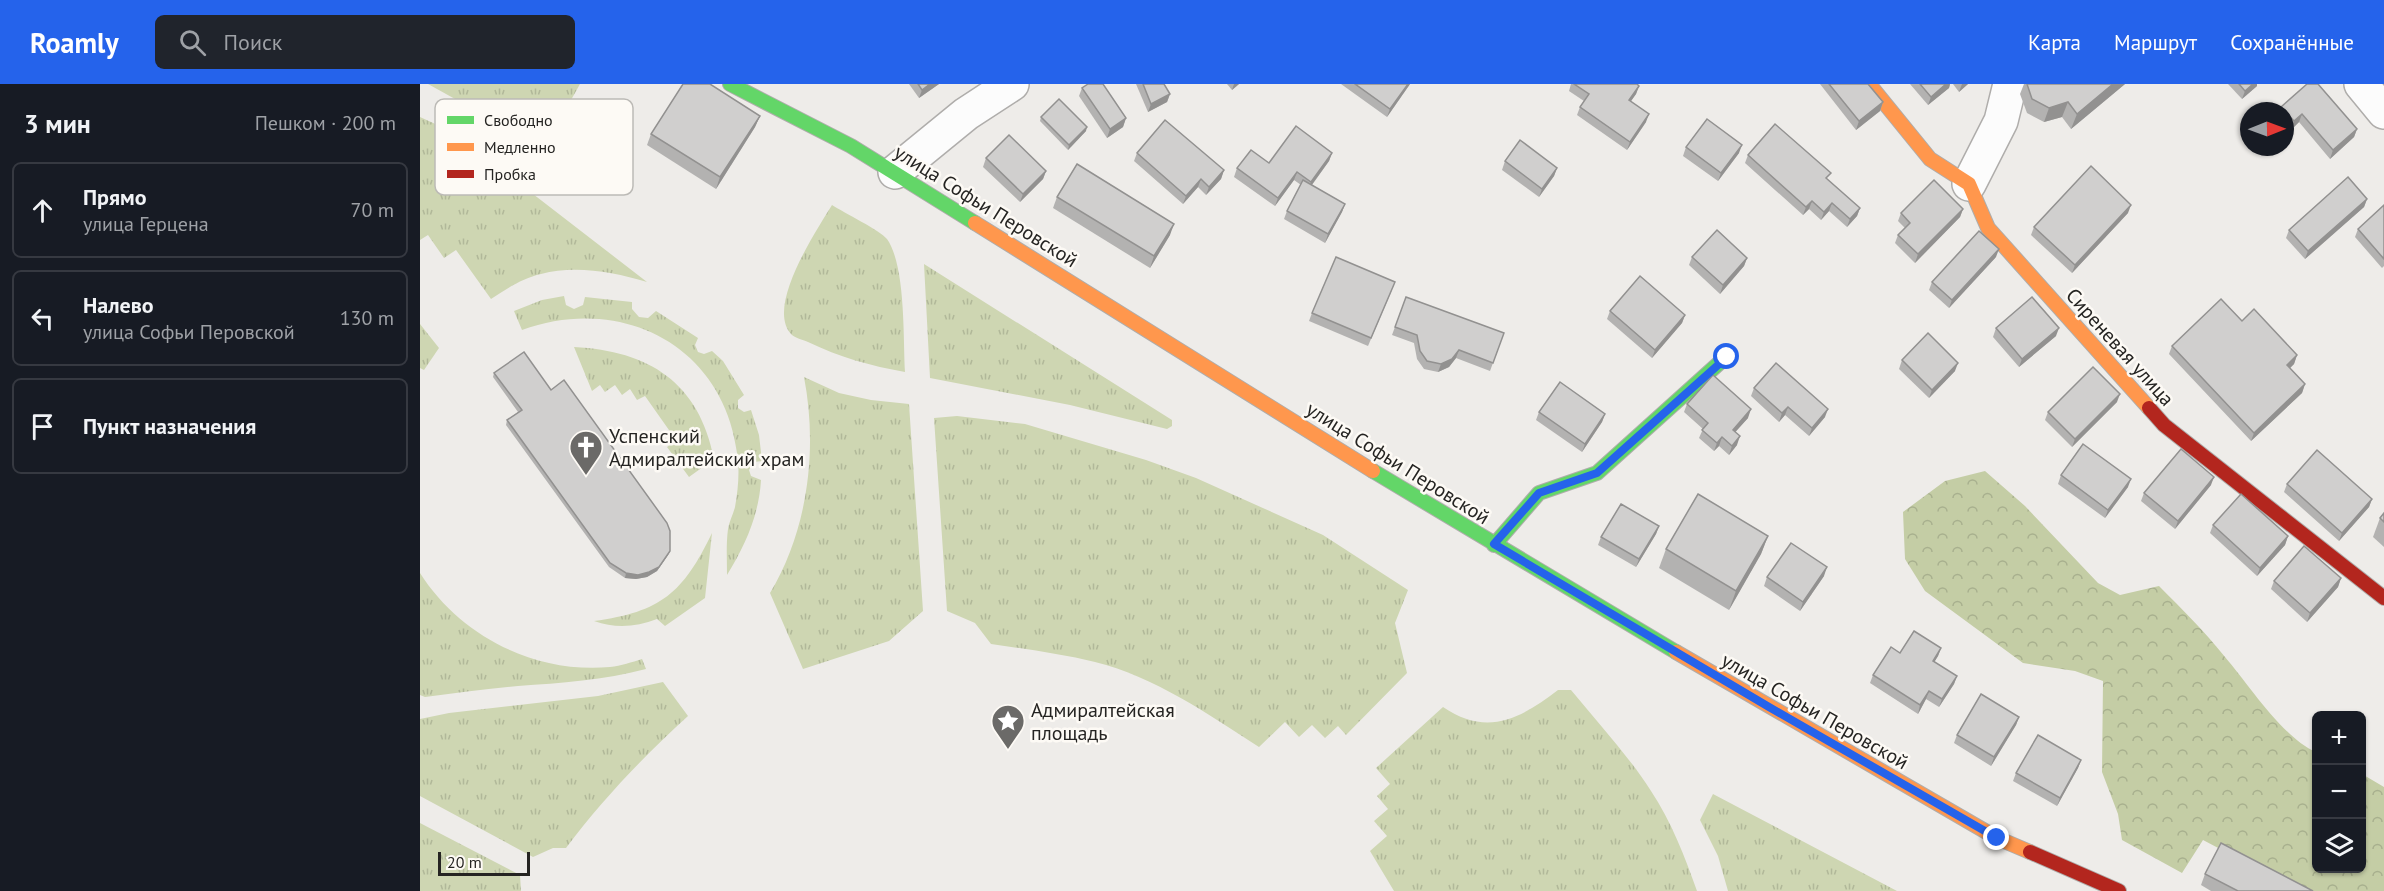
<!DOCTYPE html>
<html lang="ru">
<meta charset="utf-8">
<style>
:root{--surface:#171b24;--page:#20242c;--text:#f1f3f6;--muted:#9ea1a6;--line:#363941;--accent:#2563eb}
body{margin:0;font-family:"PT Sans",sans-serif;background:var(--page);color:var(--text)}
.controls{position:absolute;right:18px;bottom:18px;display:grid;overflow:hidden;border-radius:9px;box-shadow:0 2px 4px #0004}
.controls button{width:54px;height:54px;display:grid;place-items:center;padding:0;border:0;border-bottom:2px solid var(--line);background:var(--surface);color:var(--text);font:30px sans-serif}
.compass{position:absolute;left:1820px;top:18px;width:54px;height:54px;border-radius:50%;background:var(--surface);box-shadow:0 2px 4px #0004;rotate:89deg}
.scale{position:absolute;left:18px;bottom:15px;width:92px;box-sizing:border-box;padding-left:6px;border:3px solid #252422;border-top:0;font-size:16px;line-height:21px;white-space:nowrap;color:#252422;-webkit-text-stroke:4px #fdfaf5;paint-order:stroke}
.stop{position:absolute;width:18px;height:18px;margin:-14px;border:4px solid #2563eb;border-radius:50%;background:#fff}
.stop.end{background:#2563eb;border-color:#fff;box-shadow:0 2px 6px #0008}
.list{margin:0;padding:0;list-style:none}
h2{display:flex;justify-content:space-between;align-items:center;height:78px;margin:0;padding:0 24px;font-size:26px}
h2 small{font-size:20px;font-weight:400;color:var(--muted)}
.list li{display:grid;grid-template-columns:39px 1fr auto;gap:18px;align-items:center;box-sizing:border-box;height:96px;margin:0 12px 12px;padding:0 12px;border:2px solid var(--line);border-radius:9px}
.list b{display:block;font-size:22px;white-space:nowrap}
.list p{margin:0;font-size:20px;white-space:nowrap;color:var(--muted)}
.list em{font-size:20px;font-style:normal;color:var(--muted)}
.icon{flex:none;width:33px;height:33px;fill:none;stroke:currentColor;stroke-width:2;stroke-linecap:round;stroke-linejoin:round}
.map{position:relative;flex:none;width:1964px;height:807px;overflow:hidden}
header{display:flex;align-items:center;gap:36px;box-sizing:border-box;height:84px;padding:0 30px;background:var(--accent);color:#fff}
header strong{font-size:28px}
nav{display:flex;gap:33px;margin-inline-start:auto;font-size:21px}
.search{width:420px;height:54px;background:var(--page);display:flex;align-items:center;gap:15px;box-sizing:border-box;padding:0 21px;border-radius:9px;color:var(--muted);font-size:22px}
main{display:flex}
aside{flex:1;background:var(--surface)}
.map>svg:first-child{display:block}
</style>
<header>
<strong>Roamly</strong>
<div class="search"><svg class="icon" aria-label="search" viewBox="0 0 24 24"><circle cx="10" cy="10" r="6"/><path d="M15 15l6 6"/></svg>Поиск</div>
<nav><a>Карта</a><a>Маршрут</a><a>Сохранённые</a></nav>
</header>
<main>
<aside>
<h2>3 мин<small>Пешком · 200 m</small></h2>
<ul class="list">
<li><svg class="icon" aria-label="ahead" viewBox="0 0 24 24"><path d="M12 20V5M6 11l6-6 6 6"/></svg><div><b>Прямо</b><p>улица Герцена</p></div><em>70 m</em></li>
<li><svg class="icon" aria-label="left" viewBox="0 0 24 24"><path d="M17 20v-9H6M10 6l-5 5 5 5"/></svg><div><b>Налево</b><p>улица Софьи Перовской</p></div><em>130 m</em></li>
<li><svg class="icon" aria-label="arrive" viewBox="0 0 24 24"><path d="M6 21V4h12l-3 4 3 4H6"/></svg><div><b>Пункт назначения</b></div></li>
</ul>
</aside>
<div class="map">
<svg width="1964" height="807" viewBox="0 0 1964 807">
<defs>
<pattern id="grass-tufts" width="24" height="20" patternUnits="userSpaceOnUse" patternTransform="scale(1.5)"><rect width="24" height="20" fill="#ced6b2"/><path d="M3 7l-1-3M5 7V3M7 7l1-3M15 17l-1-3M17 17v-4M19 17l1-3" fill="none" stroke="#b1b899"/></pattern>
<pattern id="forest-crowns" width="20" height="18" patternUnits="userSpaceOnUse" patternTransform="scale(1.5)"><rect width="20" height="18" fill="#c4cda5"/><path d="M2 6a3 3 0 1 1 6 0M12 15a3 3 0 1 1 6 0" fill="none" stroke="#a8b08e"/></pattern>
</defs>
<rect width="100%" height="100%" fill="#eeece9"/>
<g fill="url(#grass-tufts)">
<path d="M8,0H160L128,57H111Z"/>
<path d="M0,33L35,49L64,66L113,110L227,198C193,188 155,181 121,190C103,194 86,205 71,215L36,166L24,174L8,151L0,156Z"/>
<path d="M412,121C423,128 461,147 467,155C486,182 483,255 485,288C451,282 419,273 388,258C384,256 375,254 372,251C344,224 397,146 412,121Z"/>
<path d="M504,180L752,336V342L747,345L650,321L510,294Z"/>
<path d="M144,212L146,221L154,225L163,221L165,213L212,218V225L219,233L228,234L236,227L278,254L275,261L278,268L284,270L292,267L303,277L324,311L318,316V324L324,328L331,326L339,351L342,377L334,378L329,386L331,392L341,396C339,431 325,462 307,491C307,476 306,460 308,445C309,438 313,431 315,423C318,407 320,386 317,369C303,261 201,210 102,246L94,227L122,216Z"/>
<path d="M0,240L19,264L4,286L0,284Z"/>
<path d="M154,263C229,267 279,298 294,375L269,393L247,363L256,356L225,312L217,316L210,305L202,311L195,301L185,308L180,301L172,307Z"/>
<path d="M384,293L419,309L451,316L489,320L503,527L469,557L383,585L350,509C388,446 398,365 384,293Z"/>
<path d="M537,332L605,340L726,376L776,394L903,451L988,506L975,539L987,589L926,651L918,642L905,654L892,641L879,653L865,638L839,663C788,630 735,593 675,578C641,570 606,565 571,560L555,539L527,527L514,334Z"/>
<path d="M292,449L285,514L245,542L237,535C216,543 196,545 174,537C241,528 263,509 292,449Z"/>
<path d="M0,489C40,552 115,590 190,583C201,582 212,578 222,575L226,585C184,596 141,599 98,602C67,605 36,609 5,613L0,611Z"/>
<path d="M243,598L268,632C223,673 182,716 146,764H133L113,773L0,712V635L29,629L178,612Z"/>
<path d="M1138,606H1151C1178,639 1208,671 1231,707C1251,737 1265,773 1277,807H974L950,767L967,752L954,737L968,725L957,712L970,700L956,684L1023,623C1067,653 1100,635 1138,606Z"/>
<path d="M1293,710L1477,807H1308L1298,772L1280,736Z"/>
<path d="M0,739L100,791L101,807H0Z"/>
</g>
<path fill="url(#forest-crowns)" d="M1565,387L1605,422L1678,499L1700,511L1739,502C1762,525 1785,548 1805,573C1829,601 1863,654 1896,668V784H1942V690L1964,703V807H1880L1783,756L1762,789L1702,756L1698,730L1682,688L1683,597L1655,587L1603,579L1505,507L1485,475L1483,428L1525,397Z"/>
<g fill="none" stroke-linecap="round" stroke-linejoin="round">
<defs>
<g id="street">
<path d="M1941,0L1964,28"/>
<path d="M475,88L546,30L592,0"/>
<path d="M1549,100L1581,37L1590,0"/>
</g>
<g id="fast">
<path d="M310,0L431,62L555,139"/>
<path d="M953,387L1256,568"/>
<path d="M1074,461L1119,409L1177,389L1307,272"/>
</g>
<g id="slow">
<path d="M1449,0L1510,75L1549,100L1568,144L1729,324"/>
<path d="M555,139L953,387"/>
<path d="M1256,568L1577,754L1610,768"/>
</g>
<g id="jam">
<path d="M1729,324L1744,341L1964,514"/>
<path d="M1610,768L1699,807"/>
</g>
</defs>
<use href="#street" stroke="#afadab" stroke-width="36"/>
<use href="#fast" stroke="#afadab" stroke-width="16"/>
<use href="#slow" stroke="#afadab" stroke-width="16"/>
<use href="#jam" stroke="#afadab" stroke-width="16"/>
<use href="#street" stroke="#fcfcfc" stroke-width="33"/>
<use href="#fast" stroke="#63d668" stroke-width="14"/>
<use href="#slow" stroke="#ff974d" stroke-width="14"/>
<use href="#jam" stroke="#b3261e" stroke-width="14"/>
</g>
<g fill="#b3b2b1">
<path d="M489,0H519L499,14Z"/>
<path d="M716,0H744L750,10L747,18L728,28Z"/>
<path d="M807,0H819L812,6Z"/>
<path d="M921,0H990L967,33Z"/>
<path d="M1151,0H1217L1219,2L1216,10L1211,17L1226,38L1207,66L1157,31L1160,23L1164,17L1149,7Z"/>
<path d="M1400,0H1448L1463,18L1460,27L1436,46Z"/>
<path d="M1490,0H1530L1529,4L1508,21Z"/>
<path d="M1533,0H1548L1539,8Z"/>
<path d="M1604,0H1705L1651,45L1642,33L1624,38L1607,29L1600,10Z"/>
<path d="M1808,0H1837V2L1822,15Z"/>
<path d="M662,4L706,34L703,43L687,54L659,12Z"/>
<path d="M1861,23L1937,45L1934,53L1910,75L1879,38L1871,46L1865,39V27H1859Z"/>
<path d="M340,32L335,43L296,105L227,61L231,50Z"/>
<path d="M621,33L666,47L648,66L620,37Z"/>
<path d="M1266,63L1319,69L1298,97L1263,72Z"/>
<path d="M717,69L804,86L801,95L786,111L778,103L763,120L714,77Z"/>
<path d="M912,69L909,77L892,101L925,120L922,128L905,159L864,135L867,127L881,101L874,96L855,122L814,93L817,84Z"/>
<path d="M1328,71L1408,96L1440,124L1437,132L1427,143L1409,127L1401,136L1389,125L1383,131L1325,79Z"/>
<path d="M566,74L626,87L623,95L600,118L563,83Z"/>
<path d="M1085,77L1137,84L1134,92L1119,113L1082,86Z"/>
<path d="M637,113L750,151L730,184L633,124Z"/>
<path d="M1947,115L1944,123L1885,175L1866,154L1869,146Z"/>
<path d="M1964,121V182L1962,184L1935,153L1938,145Z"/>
<path d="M1543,125L1540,133L1495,179L1475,159L1478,151L1485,144L1478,137L1481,129Z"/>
<path d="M1708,129L1652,189L1611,151L1614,143Z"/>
<path d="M1272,173L1327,174L1324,182L1300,210L1269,181Z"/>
<path d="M1576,173L1529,224L1509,206L1512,198Z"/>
<path d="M972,206L948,262L889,237L892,229Z"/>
<path d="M986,213L1084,249L1070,287L1036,274L1029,283L1018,288L1004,285L997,275L994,259L972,251Z"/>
<path d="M1190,227L1265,231L1262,239L1232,274L1187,235Z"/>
<path d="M1822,237L1877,271L1874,280L1870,284L1885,300L1882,309L1831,357L1749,270L1752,262Z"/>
<path d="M1576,244L1636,252L1599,283L1573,253Z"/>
<path d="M1482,276L1535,287L1509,314L1479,285Z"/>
<path d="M74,289L131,306L250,467L248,471L237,487L227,493L216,495L205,494L189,483L86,341L87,336L98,328L73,293Z"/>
<path d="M1334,304L1405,333L1389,352L1365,331L1359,338L1331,312Z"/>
<path d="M1697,318L1652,363L1625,336L1628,328Z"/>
<path d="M1267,320L1328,334L1315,348L1317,361L1309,371L1299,362L1294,367L1279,354L1283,345L1264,328Z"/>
<path d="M1119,328L1185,330L1182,338L1162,368L1116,336Z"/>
<path d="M1641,391L1708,403L1685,434L1638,400Z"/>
<path d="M1867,400L1952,415L1949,423L1919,457L1864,408Z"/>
<path d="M1791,401L1755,445L1721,417L1724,409Z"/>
<path d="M1964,429V463L1953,453L1960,434Z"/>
<path d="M1793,441L1868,452L1865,461L1837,492L1790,449Z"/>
<path d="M1239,442L1236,450L1216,483L1178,461L1181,453Z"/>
<path d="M1348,452L1341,470L1309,526L1239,484L1246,465Z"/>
<path d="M1404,492L1380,527L1344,502L1347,493Z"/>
<path d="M1921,494L1918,503L1887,538L1851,505L1854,497Z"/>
<path d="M1521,564L1518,572L1514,578L1537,592L1534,600L1519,623L1506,615L1498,630L1450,599L1453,591L1480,569Z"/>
<path d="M1599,633L1596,641L1571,682L1534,659L1537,651Z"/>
<path d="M1661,676L1658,684L1637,722L1593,697L1596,689Z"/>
<path d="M1785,790L1893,807H1791L1781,801Z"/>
</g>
<g fill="#929190">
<path d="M510,0H519L499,14L502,6Z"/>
<path d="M814,0H819L812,6Z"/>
<path d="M988,0H990L967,33L970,25Z"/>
<path d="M1526,0H1530L1529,4L1508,21L1511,13Z"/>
<path d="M1542,0H1548L1539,8Z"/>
<path d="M1693,0H1705L1651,45L1657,30Z"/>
<path d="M1833,0H1837V2L1822,15L1825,7Z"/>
<path d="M1219,2L1216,10L1206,24L1209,16Z"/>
<path d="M750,10L747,18L728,28L731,20Z"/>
<path d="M1463,18L1460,27L1436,46L1439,37Z"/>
<path d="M1648,18L1642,33L1624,38L1629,24Z"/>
<path d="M1229,30L1226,38L1207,66L1210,58Z"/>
<path d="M1882,30L1879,38L1871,46L1874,37Z"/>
<path d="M340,32L335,43L296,105L300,93Z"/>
<path d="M706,34L703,43L687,54L690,45Z"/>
<path d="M667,43L666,47L648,66L649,61Z"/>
<path d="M1937,45L1934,53L1910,75L1913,66Z"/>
<path d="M1322,61L1319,69L1298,97L1301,89Z"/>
<path d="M912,69L909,77L888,106L891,98Z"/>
<path d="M1137,84L1134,92L1119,113L1122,105Z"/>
<path d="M804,86L801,95L786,111L789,103Z"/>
<path d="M626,87L623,95L600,118L603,110Z"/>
<path d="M877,88L874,96L855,122L858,114Z"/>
<path d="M781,95L778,103L763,120L766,112Z"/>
<path d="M1947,115L1944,123L1885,175L1888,167Z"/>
<path d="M1392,117L1389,125L1383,131L1386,123Z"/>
<path d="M1412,119L1409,127L1401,136L1404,128Z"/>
<path d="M925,120L922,128L905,159L908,150Z"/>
<path d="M1711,121L1708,129L1652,189L1655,181Z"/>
<path d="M1440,124L1437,132L1427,143L1430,135Z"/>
<path d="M1543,125L1540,133L1495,179L1498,170Z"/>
<path d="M754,140L750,151L730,184L734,172Z"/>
<path d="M1579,165L1576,173L1529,224L1532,216Z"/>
<path d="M1327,174L1324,182L1300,210L1303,201Z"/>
<path d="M1265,231L1262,239L1232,274L1235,266Z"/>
<path d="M1639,244L1636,252L1599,283L1602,275Z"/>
<path d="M1039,266L1036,274L1029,283L1018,288L1021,280Z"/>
<path d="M1877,271L1874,280L1864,290L1867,281Z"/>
<path d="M1538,279L1535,287L1509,314L1512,306Z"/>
<path d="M1885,300L1882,309L1831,357L1834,349Z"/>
<path d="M1700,310L1697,318L1652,363L1655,355Z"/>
<path d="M1368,323L1365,331L1359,338L1362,329Z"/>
<path d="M1331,325L1328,334L1310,354L1313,346Z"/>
<path d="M1408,325L1405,333L1389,352L1392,344Z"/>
<path d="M1185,330L1182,338L1162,368L1165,360Z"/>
<path d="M1320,352L1317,361L1309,371L1312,362Z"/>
<path d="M1302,353L1299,362L1294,367L1297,359Z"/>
<path d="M1794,393L1791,401L1755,445L1758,437Z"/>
<path d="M1711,395L1708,403L1685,434L1688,426Z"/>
<path d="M1952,415L1949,423L1919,457L1922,449Z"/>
<path d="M1239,442L1236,450L1216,483L1219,475Z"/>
<path d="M1348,452L1341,470L1309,526L1316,507Z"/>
<path d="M1868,452L1865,461L1837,492L1840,484Z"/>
<path d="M250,467L248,471L237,487L227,493L216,495L205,494L206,489Z"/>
<path d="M1407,483L1404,492L1380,527L1383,518Z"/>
<path d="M1921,494L1918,503L1887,538L1890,529Z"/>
<path d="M1521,564L1518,572L1510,585L1513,577Z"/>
<path d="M1537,592L1534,600L1519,623L1522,615Z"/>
<path d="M1509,607L1506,615L1498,630L1500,621Z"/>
<path d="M1599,633L1596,641L1571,682L1574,673Z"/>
<path d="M1661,676L1658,684L1637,722L1640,714Z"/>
</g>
<g fill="#d0cfce" stroke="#929190" stroke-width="1.5">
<path d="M263,0H290L340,32L300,93L231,50Z"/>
<path d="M498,0H510L502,6Z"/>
<path d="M668,0H683L706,34L690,45L662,4Z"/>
<path d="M723,0H744L750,10L731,20Z"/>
<path d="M935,0H988L970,25Z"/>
<path d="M1154,0H1217L1219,2L1209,16L1229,30L1210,58L1160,23L1169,10Z"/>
<path d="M1409,0H1448L1463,18L1439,37Z"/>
<path d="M1500,0H1526L1511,13Z"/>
<path d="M1607,0H1693L1657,30L1648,18L1629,24L1612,15Z"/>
<path d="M1819,0H1833L1825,7Z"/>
<path d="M1887,0H1898L1937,45L1913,66L1882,30L1874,37L1861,23Z"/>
<path d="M639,15L667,43L649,61L621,33Z"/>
<path d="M1287,35L1322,61L1301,89L1266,63Z"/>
<path d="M745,36L804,86L789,103L781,95L766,112L717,69Z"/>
<path d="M1355,40L1411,89L1406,94L1440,124L1430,135L1412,119L1404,128L1392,117L1386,123L1328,71Z"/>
<path d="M876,42L912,69L891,98L877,88L858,114L817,84L831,66L849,79Z"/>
<path d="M589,51L626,87L603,110L566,74Z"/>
<path d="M1100,56L1137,84L1122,105L1085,77Z"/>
<path d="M657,80L754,140L734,172L637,113Z"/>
<path d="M1671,82L1711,121L1655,181L1614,143Z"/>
<path d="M1928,93L1947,115L1888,167L1869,146Z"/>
<path d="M883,96L925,120L908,150L867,127Z"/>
<path d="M1514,96L1543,125L1498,170L1478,151L1490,139L1481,129Z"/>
<path d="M1964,121V175L1938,145Z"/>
<path d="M1297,146L1327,174L1303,201L1272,173Z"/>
<path d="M1559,147L1579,165L1532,216L1512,198Z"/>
<path d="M916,173L975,198L951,254L892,229Z"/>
<path d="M1220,192L1265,231L1235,266L1190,227Z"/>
<path d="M986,213L1084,249L1073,279L1039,266L1032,275L1021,280L1007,277L1000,267L997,251L975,243Z"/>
<path d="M1612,213L1639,244L1602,275L1576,244Z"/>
<path d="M1801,215L1822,237L1834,225L1877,271L1867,281L1885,300L1834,349L1752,262Z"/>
<path d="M1508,249L1538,279L1512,306L1482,276Z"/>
<path d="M104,268L131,306L144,296L247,439L250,447V467L239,483L229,488L218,491L206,489L190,479L87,336L102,326L74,289Z"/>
<path d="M1356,279L1408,325L1392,344L1368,323L1362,329L1334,304Z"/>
<path d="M1673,283L1700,310L1655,355L1628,328Z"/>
<path d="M1293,291L1331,325L1313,346L1320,352L1312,362L1302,353L1297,359L1282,346L1288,339L1267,320Z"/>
<path d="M1140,298L1185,330L1165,360L1119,328Z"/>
<path d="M1663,360L1711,395L1688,426L1641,391Z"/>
<path d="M1761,365L1794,393L1758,437L1724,409Z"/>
<path d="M1897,366L1952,415L1922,449L1867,400Z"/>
<path d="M1278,410L1348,452L1316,507L1246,465Z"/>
<path d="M1821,410L1868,452L1840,484L1793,441Z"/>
<path d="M1201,420L1239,442L1219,475L1181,453Z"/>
<path d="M1964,429V438L1960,434Z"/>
<path d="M1371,459L1407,483L1383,518L1347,493Z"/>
<path d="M1884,462L1921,494L1890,529L1854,497Z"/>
<path d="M1494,547L1521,564L1513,577L1537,592L1522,615L1509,607L1500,621L1453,591L1471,563L1480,569Z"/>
<path d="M1561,610L1599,633L1574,673L1537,651Z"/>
<path d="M1618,651L1661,676L1640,714L1596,689Z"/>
<path d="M1801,759L1893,807H1818L1785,790Z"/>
</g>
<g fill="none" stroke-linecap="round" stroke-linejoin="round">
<path stroke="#2563eb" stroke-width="8" d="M1307,273L1177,389L1119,409L1074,460L1349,623L1577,754"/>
</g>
<defs>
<symbol id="church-pin" viewBox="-11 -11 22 30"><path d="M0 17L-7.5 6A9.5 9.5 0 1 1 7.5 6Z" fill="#6b6a68" stroke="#fdfaf5"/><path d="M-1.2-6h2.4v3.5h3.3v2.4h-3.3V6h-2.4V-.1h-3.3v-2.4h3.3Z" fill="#fff"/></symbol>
<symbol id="sight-pin" viewBox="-11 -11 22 30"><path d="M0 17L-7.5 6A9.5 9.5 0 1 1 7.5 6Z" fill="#6b6a68" stroke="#fdfaf5"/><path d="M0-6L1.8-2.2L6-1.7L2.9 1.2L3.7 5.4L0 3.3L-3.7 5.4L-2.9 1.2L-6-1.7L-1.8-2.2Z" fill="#fff"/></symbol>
</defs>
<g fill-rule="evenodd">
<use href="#church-pin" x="147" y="344" width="38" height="52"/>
<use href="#sight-pin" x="569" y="618" width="38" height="52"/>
</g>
<g text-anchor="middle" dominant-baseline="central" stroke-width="5" stroke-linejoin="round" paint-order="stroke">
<g font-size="20" fill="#252422" stroke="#fdfaf5">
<text transform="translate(566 122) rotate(32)">улица Софьи Перовской</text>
<text transform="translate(1700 263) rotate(48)">Сиреневая улица</text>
<text transform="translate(978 379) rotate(32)">улица Софьи Перовской</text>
<text transform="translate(1395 627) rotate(30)">улица Софьи Перовской</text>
</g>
<g font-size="20" fill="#252422" stroke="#fdfaf5" text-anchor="start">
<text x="189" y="352">Успенский<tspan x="189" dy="23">Адмиралтейский храм</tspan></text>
<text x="611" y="626">Адмиралтейская<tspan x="611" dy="23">площадь</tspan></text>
</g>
</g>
<rect x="15" y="15" width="198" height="96" rx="9" fill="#fdfaf5" stroke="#bcbab6" stroke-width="1.5"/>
<rect x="27" y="32" width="27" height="8" fill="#63d668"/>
<rect x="27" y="59" width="27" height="8" fill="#ff974d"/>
<rect x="27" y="86" width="27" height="8" fill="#b3261e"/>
<g font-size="16" fill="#252422">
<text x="64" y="42">Свободно</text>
<text x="64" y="69">Медленно</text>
<text x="64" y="96">Пробка</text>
</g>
</svg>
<div class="controls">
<button>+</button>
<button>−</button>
<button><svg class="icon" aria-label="layers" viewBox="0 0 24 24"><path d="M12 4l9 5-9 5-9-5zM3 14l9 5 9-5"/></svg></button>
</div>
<svg class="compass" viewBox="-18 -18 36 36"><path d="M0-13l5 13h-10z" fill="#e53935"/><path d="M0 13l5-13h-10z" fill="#9ea1a6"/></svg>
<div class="scale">20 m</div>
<div class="stop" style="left:1307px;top:273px"></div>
<div class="stop end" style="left:1577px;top:754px"></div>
</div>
</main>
